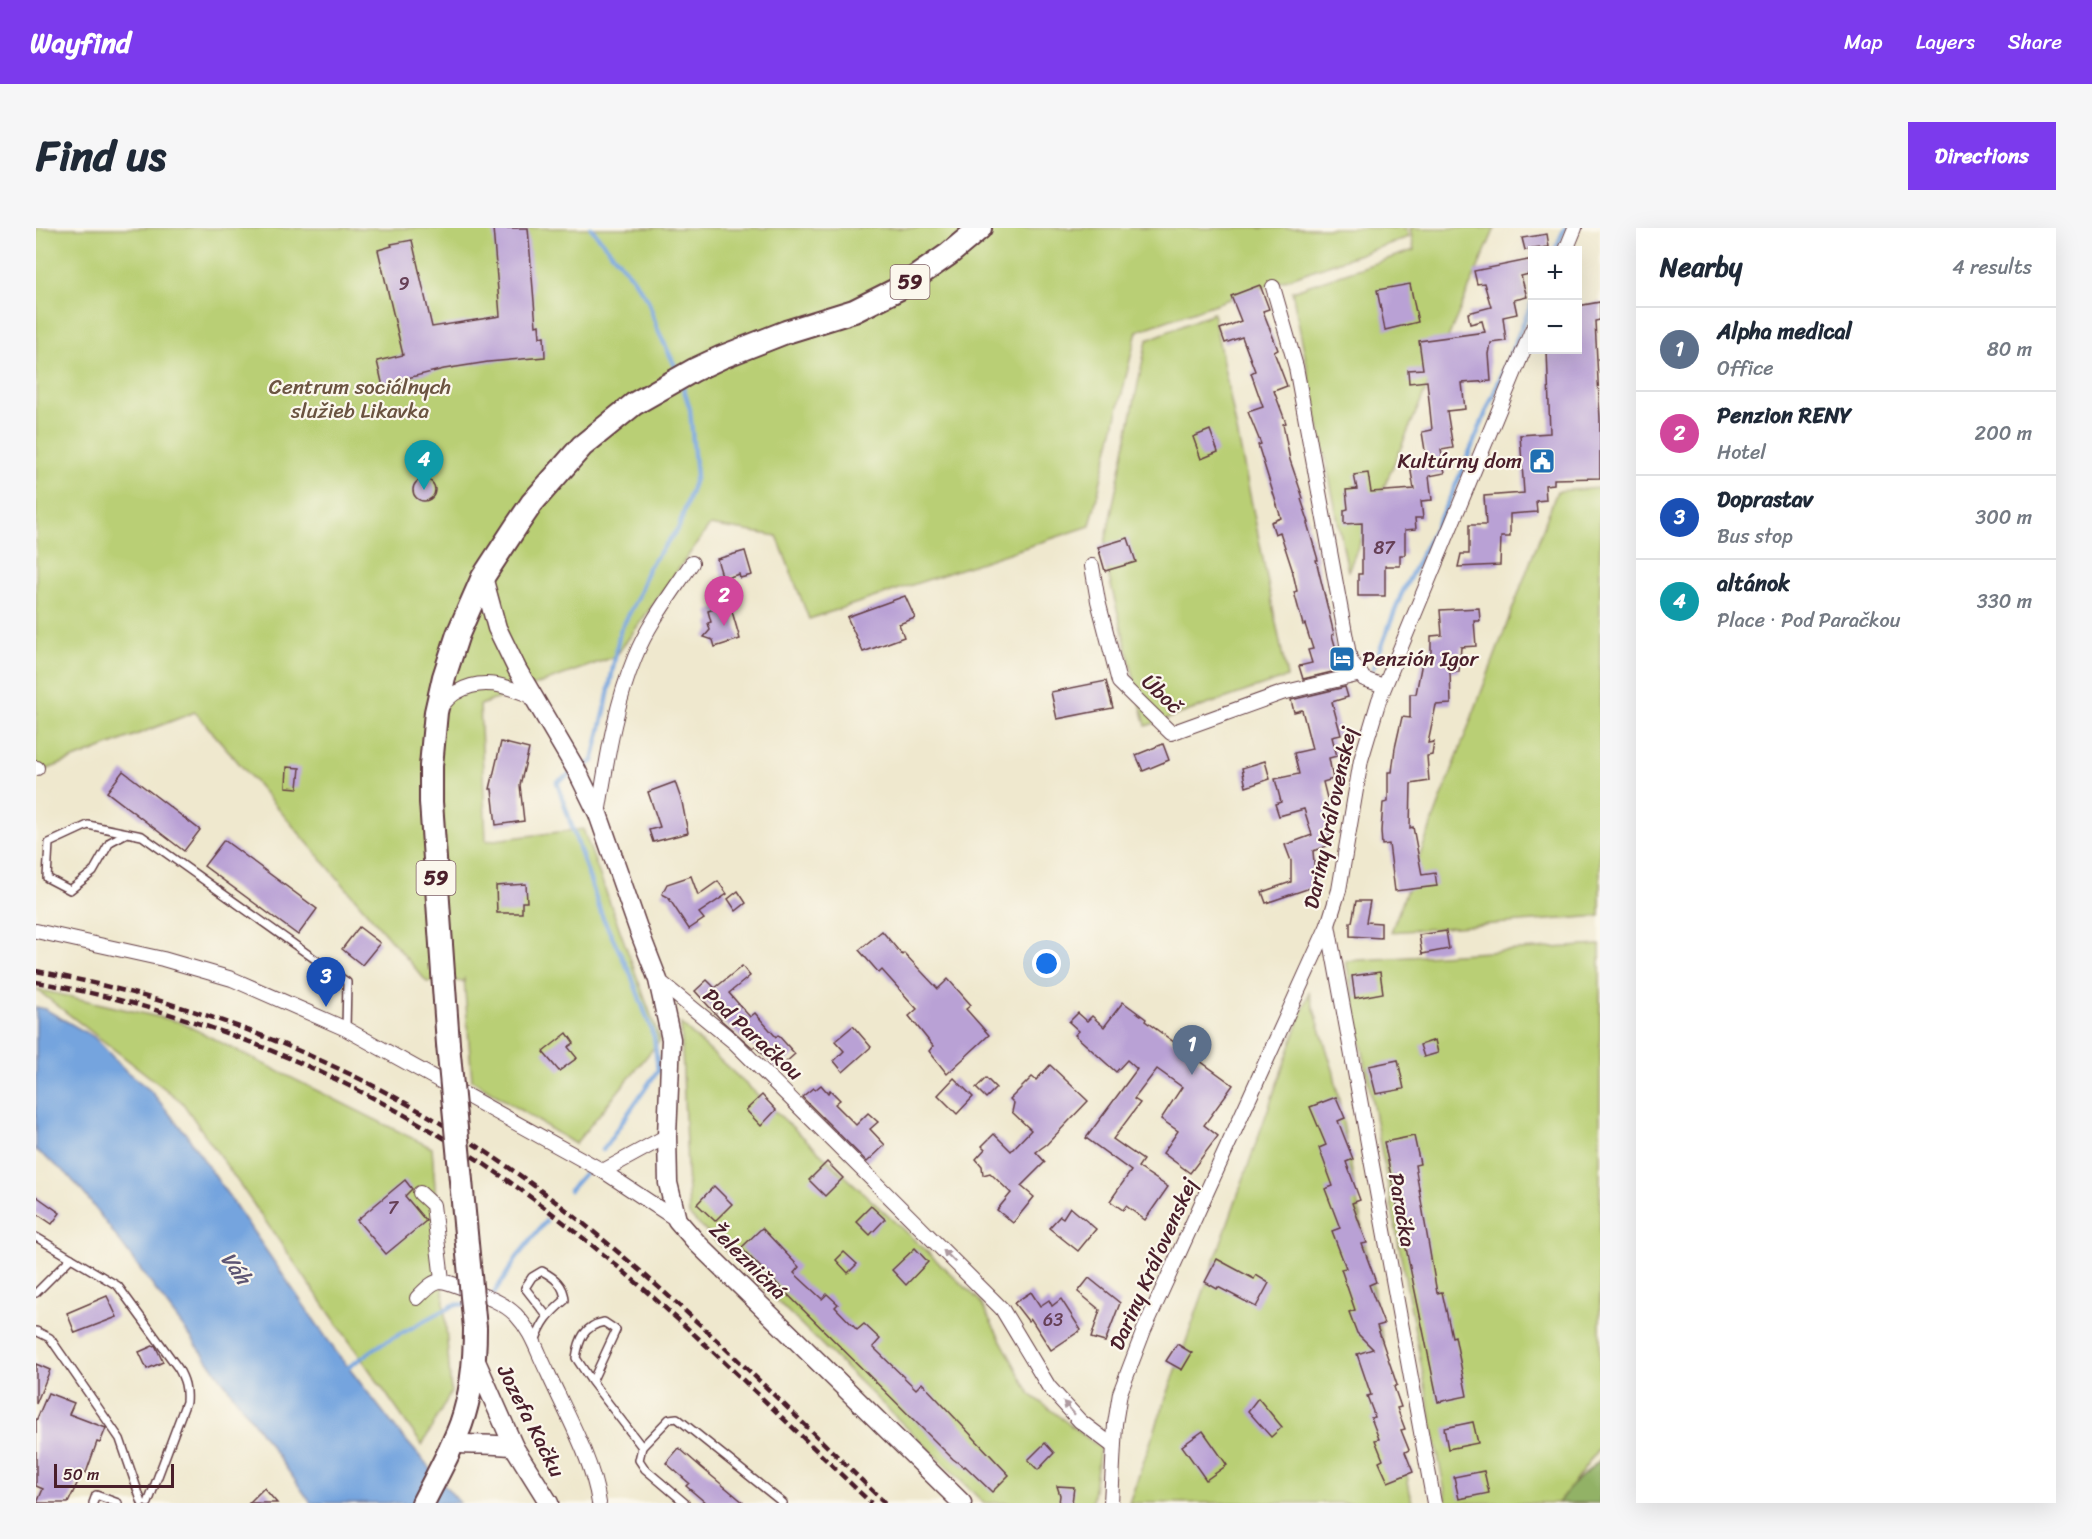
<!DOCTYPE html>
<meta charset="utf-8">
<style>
:root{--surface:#fff;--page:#f6f6f7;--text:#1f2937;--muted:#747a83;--line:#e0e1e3;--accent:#7c3aed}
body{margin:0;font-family:Sriracha,sans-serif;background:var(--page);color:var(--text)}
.controls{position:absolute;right:18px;top:18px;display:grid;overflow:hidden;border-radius:0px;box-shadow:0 6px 24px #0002}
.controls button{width:54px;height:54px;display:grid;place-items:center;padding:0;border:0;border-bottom:2px solid var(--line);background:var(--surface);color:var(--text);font:30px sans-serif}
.scale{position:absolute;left:18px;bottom:15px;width:120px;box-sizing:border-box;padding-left:6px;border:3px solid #4a1f2b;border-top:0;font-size:16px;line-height:21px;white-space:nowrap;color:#4a1f2b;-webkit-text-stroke:4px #fbf7ec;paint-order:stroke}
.you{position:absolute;left:1011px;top:736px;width:21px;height:21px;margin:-15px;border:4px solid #fff;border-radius:50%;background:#1a73e8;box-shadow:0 0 0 9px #1a73e833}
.badge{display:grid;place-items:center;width:39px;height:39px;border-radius:50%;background:var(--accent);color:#fff;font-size:20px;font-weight:700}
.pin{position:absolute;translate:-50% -50px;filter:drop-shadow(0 2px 3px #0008)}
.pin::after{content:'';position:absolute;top:32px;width:21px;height:18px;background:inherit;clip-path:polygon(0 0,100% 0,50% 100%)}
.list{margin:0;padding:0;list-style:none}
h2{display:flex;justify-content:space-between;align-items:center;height:78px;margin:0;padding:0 24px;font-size:26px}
h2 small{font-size:20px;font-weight:400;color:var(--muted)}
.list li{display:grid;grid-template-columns:39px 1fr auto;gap:18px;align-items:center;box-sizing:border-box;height:84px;padding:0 24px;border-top:2px solid var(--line)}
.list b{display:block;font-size:22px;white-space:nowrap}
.list p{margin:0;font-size:20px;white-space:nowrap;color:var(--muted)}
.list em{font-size:20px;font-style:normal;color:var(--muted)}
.map{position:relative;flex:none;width:1564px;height:1275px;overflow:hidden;border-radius:0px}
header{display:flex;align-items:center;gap:36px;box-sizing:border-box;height:84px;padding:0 30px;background:var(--accent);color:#fff}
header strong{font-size:28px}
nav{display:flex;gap:33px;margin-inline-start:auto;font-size:21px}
.intro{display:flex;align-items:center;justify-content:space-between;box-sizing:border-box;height:144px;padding:0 36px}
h1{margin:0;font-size:42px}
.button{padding:15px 27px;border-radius:0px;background:var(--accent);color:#fff;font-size:21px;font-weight:700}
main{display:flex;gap:36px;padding:0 36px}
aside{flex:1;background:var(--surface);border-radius:0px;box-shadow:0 6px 24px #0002}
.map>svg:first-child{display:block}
</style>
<header>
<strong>Wayfind</strong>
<nav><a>Map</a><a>Layers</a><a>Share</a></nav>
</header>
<div class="intro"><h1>Find us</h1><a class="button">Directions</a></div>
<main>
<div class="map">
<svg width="1564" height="1275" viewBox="0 0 1564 1275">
<rect width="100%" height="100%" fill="#fbf7ec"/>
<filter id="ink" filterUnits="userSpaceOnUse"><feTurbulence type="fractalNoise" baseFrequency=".0167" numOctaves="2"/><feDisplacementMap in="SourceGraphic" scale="12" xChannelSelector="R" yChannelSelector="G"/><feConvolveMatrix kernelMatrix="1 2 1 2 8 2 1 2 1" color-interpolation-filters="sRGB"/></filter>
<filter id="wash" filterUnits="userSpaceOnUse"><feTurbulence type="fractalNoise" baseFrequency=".008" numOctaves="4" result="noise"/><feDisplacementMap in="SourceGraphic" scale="24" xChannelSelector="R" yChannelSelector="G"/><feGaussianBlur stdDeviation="1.35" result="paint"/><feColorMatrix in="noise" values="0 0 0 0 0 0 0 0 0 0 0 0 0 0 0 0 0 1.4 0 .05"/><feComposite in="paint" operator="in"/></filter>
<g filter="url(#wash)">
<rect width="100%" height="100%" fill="#efe8ce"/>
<g fill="#b9cf74" stroke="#827750" stroke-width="1.5">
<path d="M0,0H1370L1373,9L1101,103L1054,298L773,391L741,308L674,297L580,428L444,477L450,613L547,601L624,812L539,916L436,852L428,751L427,753L391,754L159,484L4,544L0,539Z"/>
<path d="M1374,0H1459L1312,343L1256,63L1378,22Z"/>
<path d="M1177,85L1251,449L1110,498L1067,325L1111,112Z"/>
<path d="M1564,260V688L1355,704L1521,263Z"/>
<path d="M1564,717V1224L1562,1222L1523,1275H1411L1310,733Z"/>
<path d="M0,761L144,794L396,920L415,1164L386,1217L146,874Z"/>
<path d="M1273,765L1298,845L1376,1275H1093Z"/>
<path d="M645,796L943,1072L994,1166L1064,1220L1056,1275H948L653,987Z"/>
</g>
<path fill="#92b266" stroke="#6e6848" stroke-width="1.5" d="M1564,1232V1275H1522L1535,1258Z"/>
<path fill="#74a4de" stroke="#5f6284" stroke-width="1.5" d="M0,779L9,781L58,809L90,843L115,863L150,906L298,1121L361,1202L424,1275H275L219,1196L50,968L31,946L0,922Z"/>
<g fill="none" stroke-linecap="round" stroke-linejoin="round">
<g stroke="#74a4de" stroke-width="4.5">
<path d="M555,0L596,49L612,72L621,100L641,142"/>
<path d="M1519,22L1529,0"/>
<path d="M1337,440L1365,367L1416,266L1496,74"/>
<path d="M546,540L557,533L569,482L584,403L602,369L612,340L643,299L660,248L654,181L646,156"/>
<path d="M538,544L521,554L566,688L595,747L618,809L622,842L567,922"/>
<path d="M534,962L549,945"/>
<path d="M442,1076L452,1075L484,1025L510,993"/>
<path d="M307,1143L344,1117L418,1077L431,1076"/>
</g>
</g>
<g id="blocks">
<g fill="#b9a1d5">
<path d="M457,0H492L500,98L503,97L504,109L508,108L509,129L452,134L408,141L367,151L368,158L348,163L341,133L367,127L342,22L356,18L355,16L376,12L396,99L464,88Z"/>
<path d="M1511,6L1513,19L1489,22L1486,10Z"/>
<path d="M1497,31V45L1485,48L1491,69L1478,72L1481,86L1467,89L1470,113L1455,115L1453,126L1455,153L1426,155L1429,181L1411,183L1417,220L1405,222L1409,245L1393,248L1396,272L1385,273L1387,290H1379L1380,301L1369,302V327H1364V338H1349V368H1322V346H1326V295L1308,296V282L1312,281L1310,262L1321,261L1318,247L1332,245L1335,264L1378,261L1374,238L1391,235L1386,204L1396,202L1391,153L1373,155L1372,142L1387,141L1383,113L1449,104L1446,93L1434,96L1432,85L1455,79L1448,55L1441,56L1438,43Z"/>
<path d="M1374,56L1382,94L1349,102L1341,62Z"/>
<path d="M1224,57L1233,81L1227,83L1242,122L1238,124L1251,158L1238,163L1250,195L1247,196L1254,232L1267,270L1265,271L1273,295H1271L1282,332H1280L1298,406L1296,407L1305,439L1304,442L1267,451L1263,438L1276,435L1272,422L1277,421L1269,396L1267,397L1258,364L1261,363L1256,341L1244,304L1239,306L1235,294L1245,290L1222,217L1225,216L1212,184L1227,179L1215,145L1219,143L1206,109L1189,115L1184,101L1205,93L1195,68Z"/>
<path d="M1564,74V92L1559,93L1564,191V250L1518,251V256L1509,257L1510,272L1500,273L1501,284L1474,286V309H1465L1464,337L1422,339L1425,326H1433V297H1450L1448,268L1488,265L1484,207L1514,205L1511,122H1542V78Z"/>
<path d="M1174,202L1182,224L1165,231L1157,209Z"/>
<circle cx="388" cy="262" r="11"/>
<path d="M1092,310L1100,334L1069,343L1062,319Z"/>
<path d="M709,323L716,347L704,350L703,346L687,351L681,331Z"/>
<path d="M869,368L879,390L863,396L868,409L827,424L811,389Z"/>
<path d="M685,379L686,382L695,380L704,411L679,419L677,412L668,409L674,402L672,395L675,394L672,383Z"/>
<path d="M1443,380L1444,393H1438L1440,418L1425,419L1423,444H1414L1415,476L1400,477L1392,515L1398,514L1396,527L1391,528L1393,553L1375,556L1374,600L1377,599L1386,647L1399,645L1401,658L1359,663L1353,616L1346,617L1345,603L1347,575L1352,574V544H1356L1359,520L1366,489L1374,490V466H1380L1386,434L1395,433V408L1406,407L1404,382Z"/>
<path d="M1070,453L1077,480L1021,491L1015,464Z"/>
<path d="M1309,459L1312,469L1296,474L1305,507L1296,509L1301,528L1293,530L1297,551L1287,554L1292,574L1294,617L1277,623L1280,658L1230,675L1226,664L1255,654V633L1249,617L1276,607L1268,581L1243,588L1239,576L1245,574L1239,551L1263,546L1258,525L1276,521L1266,482L1258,484L1255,472Z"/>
<path d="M465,514L493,521L484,557L488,593L460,597L456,561H454Z"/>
<path d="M1127,516L1133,532L1107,543L1100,527Z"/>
<path d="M1229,533L1234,551L1210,559L1206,540Z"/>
<path d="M251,539L264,540L262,560L250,559Z"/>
<path d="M87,543L164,602L148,623L71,564Z"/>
<path d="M639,554L646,574L652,605L617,614L613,602L624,599L612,564Z"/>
<path d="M188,612L281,681L262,707L168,638Z"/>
<path d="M655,648L662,667L682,653L691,666L663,685L668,691L653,701L632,669L626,666L631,656Z"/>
<path d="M490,656L491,674H486V685H461L460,658Z"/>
<path d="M702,663L710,675L700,683L692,671Z"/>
<path d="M1320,673H1334L1330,694L1345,695V710L1314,708V694H1316Z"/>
<path d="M323,699L344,715L326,737L306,721Z"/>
<path d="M846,703L866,727L868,725L902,761L912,751L935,777L930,781L953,807L911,846L893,823L897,818L873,788L881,781L846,742L843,745L823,722Z"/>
<path d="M1410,703L1413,721L1386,726L1383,707Z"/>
<path d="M706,738L714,748L693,765L714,789L719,785L740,809L742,807L759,826L741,842L719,818L717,820L686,793L659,763L671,752L679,760Z"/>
<path d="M1344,744L1347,765L1319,770L1316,748Z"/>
<path d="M1087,774L1110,791L1109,793L1197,857L1168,897L1182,908L1154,945L1127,925L1142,903L1125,891L1146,859L1121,841L1098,871L1104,875L1077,911L1107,932L1102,939L1132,959L1109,992L1090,978L1087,982L1074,973L1095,943L1050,910L1101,841L1091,832L1080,844L1039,807L1043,803L1033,794L1042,785L1051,793L1056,788L1068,799Z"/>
<path d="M817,798L835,819L807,844L798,833L808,823L799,813Z"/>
<path d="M531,805L538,815L532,819L541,830L523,843L507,824Z"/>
<path d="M1399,812L1402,825L1388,829L1384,817Z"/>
<path d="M1362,832L1368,861L1340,866L1333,838Z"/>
<path d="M1014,837L1052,873L1011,916L1000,924L1009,934L985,958L998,969L977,995L961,982L975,965L954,945L947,947L946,938L940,931L949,921L946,918L958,906L975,923L995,902L976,884L978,875L974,871L996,849L1000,852Z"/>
<path d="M918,850L937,869L921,886L902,867Z"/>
<path d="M950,850L960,860L950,870L940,860Z"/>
<path d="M785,857L792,865L794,862L804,872L799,876L820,897L832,885L842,894L834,901L849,917L831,934L766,869L777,860L779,862Z"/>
<path d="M726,867L740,882L725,898L710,882Z"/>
<path d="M1300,869L1309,890L1302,893L1317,931L1310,934L1324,972L1316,975L1331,1015L1326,1016L1340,1054L1333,1057L1348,1096L1341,1098L1361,1157L1358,1159L1365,1179L1361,1180L1369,1201L1365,1202L1373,1222L1369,1224L1377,1244L1352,1254L1343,1234L1347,1232L1339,1212L1343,1211L1335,1190L1339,1189L1331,1168L1335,1167L1321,1126L1337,1121L1321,1105L1313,1084L1319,1082L1305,1041L1310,1040L1296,1003L1304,1000L1289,961L1297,958L1283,920L1290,917L1274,879Z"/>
<path d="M1378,908L1384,936L1379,937L1401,1065L1406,1064L1416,1109L1419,1108L1431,1168L1402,1174L1348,914Z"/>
<path d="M791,934L807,950L789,968L773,952Z"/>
<path d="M369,952L376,961L369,968L390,993L350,1026L321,992Z"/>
<path d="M678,958L696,976L679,993L661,976Z"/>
<path d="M0,968L24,985L16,996L0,985Z"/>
<path d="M835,978L849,991L834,1007L820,993Z"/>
<path d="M1034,979L1060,1001L1042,1023L1013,1000L1024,988L1027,990Z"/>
<path d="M726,1000L763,1039L758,1045L786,1071L791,1066L802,1076L799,1079L821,1102L828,1096L844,1111L837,1119L880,1161L886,1155L973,1247L956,1264L929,1238L928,1239L917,1231L705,1020Z"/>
<path d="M879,1020L892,1034L870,1057L856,1042Z"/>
<path d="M808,1024L821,1036L812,1045L800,1032Z"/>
<path d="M1181,1031L1218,1051L1220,1047L1233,1055L1220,1079L1182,1059L1181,1061L1169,1054Z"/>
<path d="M1053,1050L1084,1075L1069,1114L1055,1110L1064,1082L1042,1064Z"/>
<path d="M995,1064L1004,1078L1013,1072L1016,1078L1025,1071L1045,1102L1015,1122L995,1091L992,1093L978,1075Z"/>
<path d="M71,1068L81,1089L39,1105L31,1085Z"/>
<path d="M1141,1116L1156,1125L1146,1142L1130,1133Z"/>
<path d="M119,1117L127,1134L111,1141L103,1124Z"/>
<path d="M0,1136L14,1142L0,1176Z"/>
<path d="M12,1165L38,1175L33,1186L70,1200L64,1215L61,1214L50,1245L47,1243L32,1275H1L7,1261L0,1258V1193Z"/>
<path d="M1222,1170L1246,1199L1235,1209L1212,1183Z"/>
<path d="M1437,1194L1442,1215L1412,1221L1408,1200Z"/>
<path d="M1167,1203L1191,1237L1170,1252L1146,1218Z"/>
<path d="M1009,1215L1018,1225L1002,1242L992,1232Z"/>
<path d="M643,1220L666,1240L708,1275H670L650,1258L653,1255L630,1235Z"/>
<path d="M1448,1243L1453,1265L1423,1271L1418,1249Z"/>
<path d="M1021,1258L1038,1259L1036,1275H1023L1024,1267Z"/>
<path d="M228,1260L241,1275H213Z"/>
</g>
</g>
</g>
<g filter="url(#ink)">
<use href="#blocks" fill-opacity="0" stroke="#633d43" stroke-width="1.5"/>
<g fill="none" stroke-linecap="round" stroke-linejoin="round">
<defs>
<g id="service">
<path d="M91,605L74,614L57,644L34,662L11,650L13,615L52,597L106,608L311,754L310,801"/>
<path d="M0,1009L82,1058L142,1140C149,1152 151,1160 150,1174L112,1275"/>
<path d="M0,1065L35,1030"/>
<path d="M0,1103L14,1110L84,1211L106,1275"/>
<path d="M499,1114C506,1093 513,1086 529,1072C528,1057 519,1050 506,1043L496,1049L489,1060L511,1088"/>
<path d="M556,1154L580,1102L568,1094C548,1098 543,1111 540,1130L556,1154L606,1219"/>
<path d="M57,1275L60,1267L82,1275"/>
<path d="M649,1275L609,1241L603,1232L606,1219L633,1191L641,1190L747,1275"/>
</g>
<g id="minor">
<path d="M1530,22L1539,0"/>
<path d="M1237,59L1260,139L1314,432L1328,451L1348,458"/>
<path d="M1056,338L1062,373L1083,454L1135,505L1246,465L1325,446"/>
<path d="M403,480C409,475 414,467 421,464C448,448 472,459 498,469"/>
<path d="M0,540H1"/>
<path d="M562,586C571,533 578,480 599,429C612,396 636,365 656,335"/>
<path d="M1292,697L1398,1275"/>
<path d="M0,703L127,731L196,751L310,801L567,943L641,992"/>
<path d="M622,752L698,814L966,1081L1013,1159L1044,1193L1077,1218"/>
<path d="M567,943L631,908"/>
<path d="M384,965L397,977L406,1052"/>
<path d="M381,1070C403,1047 403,1051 432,1062C449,1068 467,1074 480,1087C496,1104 501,1123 511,1143C529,1183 557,1232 563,1275"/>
<path d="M1075,1275L1079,1196L1084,1165L1108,1102L1292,697L1303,662L1325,532L1343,472L1496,102"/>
</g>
<g id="tertiary">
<path d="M447,349L461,400L481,441L541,543L562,586L603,703L622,752L635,811L631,908L632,955L641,992L661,1015L926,1275"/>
<path d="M439,1131L478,1219L513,1275"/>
<path d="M417,1215C438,1218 458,1215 478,1219"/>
</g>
<g id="primary">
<path d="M412,816L395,574V538L400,484L408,449L422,406L447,349L481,297L496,275L546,218L598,176L658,142L686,129L750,104L818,83L864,60L913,26L944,0"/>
<path d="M387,1275C400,1249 415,1223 425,1196C436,1165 439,1133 439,1100"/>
</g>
</defs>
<use href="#service" stroke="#633d43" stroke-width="10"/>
<use href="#minor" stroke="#633d43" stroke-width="16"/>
<use href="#tertiary" stroke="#633d43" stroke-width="21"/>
<use href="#primary" stroke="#633d43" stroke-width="26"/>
<use href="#service" stroke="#fff" stroke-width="7"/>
<use href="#minor" stroke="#fff" stroke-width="14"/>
<use href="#tertiary" stroke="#fff" stroke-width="18"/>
<use href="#primary" stroke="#fff" stroke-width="22"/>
<g stroke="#4a1f2b" stroke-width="4.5" stroke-dasharray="9 4.5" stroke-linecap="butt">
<path d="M0,743C155,772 308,831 441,918C592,1017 720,1150 849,1275"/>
<path d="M0,754C168,783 340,857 478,957C607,1050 720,1165 835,1275"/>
</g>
<defs>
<path id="primary-bridge" d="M412,816L439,1100"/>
</defs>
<use href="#primary-bridge" stroke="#633d43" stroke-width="26" stroke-linecap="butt"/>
<use href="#primary-bridge" stroke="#fff" stroke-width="22"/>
</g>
<defs><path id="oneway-solid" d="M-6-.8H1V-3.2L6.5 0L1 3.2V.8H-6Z" transform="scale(1.5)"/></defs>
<g fill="#ae9aa0">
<use href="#oneway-solid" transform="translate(913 1028) rotate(-135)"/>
<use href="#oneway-solid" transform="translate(1033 1180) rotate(-132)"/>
</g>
</g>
<defs>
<symbol id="civic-square" viewBox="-11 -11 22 22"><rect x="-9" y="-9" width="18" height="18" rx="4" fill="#1f6fb2" stroke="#fbf7ec"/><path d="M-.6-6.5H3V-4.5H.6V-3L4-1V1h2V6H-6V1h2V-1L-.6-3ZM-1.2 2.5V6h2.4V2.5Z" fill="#fff"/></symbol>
<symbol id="hotel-square" viewBox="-11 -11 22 22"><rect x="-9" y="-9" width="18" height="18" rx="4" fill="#1f6fb2" stroke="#fbf7ec"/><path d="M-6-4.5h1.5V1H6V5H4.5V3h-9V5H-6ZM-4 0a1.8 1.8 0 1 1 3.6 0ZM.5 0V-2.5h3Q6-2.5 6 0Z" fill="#fff"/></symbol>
</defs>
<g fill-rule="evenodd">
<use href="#civic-square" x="1491" y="218" width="30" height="30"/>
<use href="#hotel-square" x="1291" y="416" width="30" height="30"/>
</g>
<g text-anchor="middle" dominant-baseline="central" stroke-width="4.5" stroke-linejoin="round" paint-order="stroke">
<g font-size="18" fill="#664056">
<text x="368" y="56">9</text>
<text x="1348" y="320">87</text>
<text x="357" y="980">7</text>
<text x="1017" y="1092">63</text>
</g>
<g fill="#fbf7ec" stroke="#7f6065" stroke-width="1.5">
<rect x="854.5" y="37" width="39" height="34" rx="4.5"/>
<rect x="380.5" y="633" width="39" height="34" rx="4.5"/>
</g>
<g font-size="20" font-weight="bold" fill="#4a1f2b">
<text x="874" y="54">59</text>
<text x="400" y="650">59</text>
</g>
<g font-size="21" fill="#6b5441" stroke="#fbf7ec">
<text x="324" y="159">Centrum sociálnych<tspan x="324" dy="24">služieb Likavka</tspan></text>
</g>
<g font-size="21" fill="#4a1f2b" stroke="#fbf7ec" text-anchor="end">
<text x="1486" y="233">Kultúrny dom</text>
<text x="1326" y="431" text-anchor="start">Penzión Igor</text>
</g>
<g font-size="21" fill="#4a1f2b" stroke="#fbf7ec">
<text transform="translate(1126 466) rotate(43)">Úboč</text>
<text transform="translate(1294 590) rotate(-78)">Dariny Kráľovenskej</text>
<text transform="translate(717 806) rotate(42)">Pod Paračkou</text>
<text transform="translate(1366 982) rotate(80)">Paračka</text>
<text transform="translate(712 1033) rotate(45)">Železničná</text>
<text transform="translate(1117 1036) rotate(-66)">Dariny Kráľovenskej</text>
<text transform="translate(495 1193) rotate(63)">Jozefa Kačku</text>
</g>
<g font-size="22" font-style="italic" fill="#5b5473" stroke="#fbf7ec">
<text transform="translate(200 1040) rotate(54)">Váh</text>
</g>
</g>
</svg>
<div class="controls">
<button>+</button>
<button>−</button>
</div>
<div class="scale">50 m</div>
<div class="you"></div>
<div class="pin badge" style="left:1156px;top:847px;background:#5c6f8a">1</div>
<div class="pin badge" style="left:688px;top:398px;background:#d1479c">2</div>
<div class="pin badge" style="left:290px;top:779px;background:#1a4fb4">3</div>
<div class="pin badge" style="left:388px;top:262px;background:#0f9aa8">4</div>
</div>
<aside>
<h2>Nearby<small>4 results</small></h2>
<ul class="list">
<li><span class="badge" style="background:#5c6f8a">1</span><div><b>Alpha medical</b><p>Office</p></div><em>80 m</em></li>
<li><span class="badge" style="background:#d1479c">2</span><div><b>Penzion RENY</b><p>Hotel</p></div><em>200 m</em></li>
<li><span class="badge" style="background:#1a4fb4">3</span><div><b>Doprastav</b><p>Bus stop</p></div><em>300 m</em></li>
<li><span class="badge" style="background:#0f9aa8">4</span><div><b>altánok</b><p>Place · Pod Paračkou</p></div><em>330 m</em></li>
</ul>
</aside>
</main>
